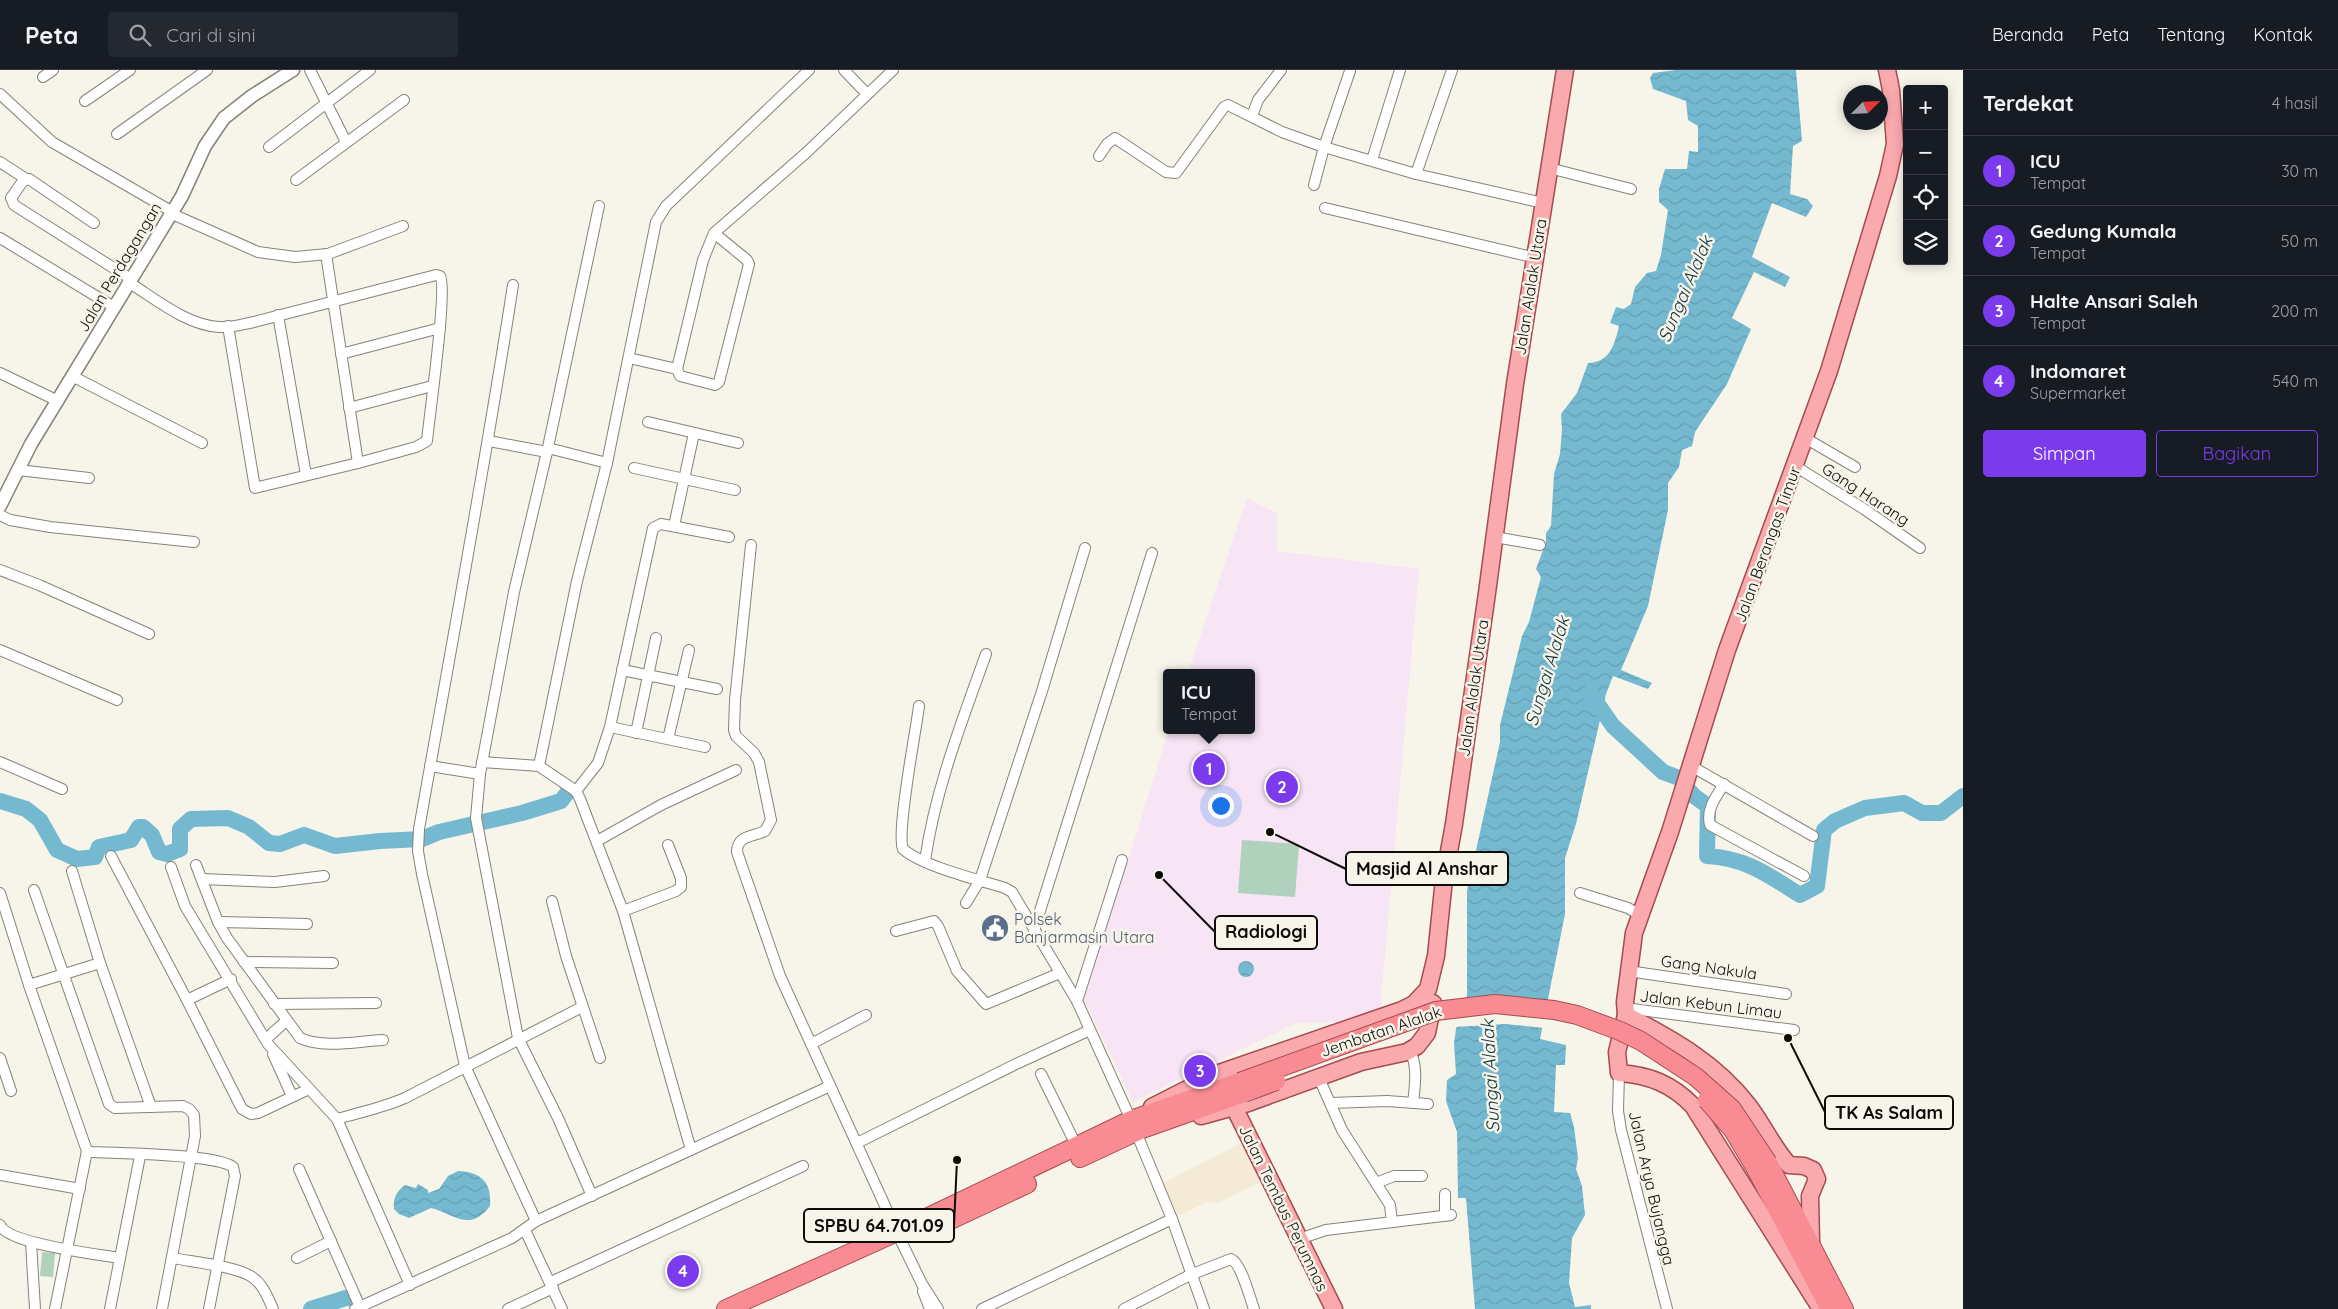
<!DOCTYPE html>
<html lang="id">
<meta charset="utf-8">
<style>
:root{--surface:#171b24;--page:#242831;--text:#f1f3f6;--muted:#9ea1a6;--line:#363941;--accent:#7c3aed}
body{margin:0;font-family:Quicksand,sans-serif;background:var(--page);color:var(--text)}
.controls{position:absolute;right:15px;top:15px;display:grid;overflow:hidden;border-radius:5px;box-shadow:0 2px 12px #0003}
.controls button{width:45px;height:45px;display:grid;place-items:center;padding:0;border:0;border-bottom:1px solid var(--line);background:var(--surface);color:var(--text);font:25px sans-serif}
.compass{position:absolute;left:1843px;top:15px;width:45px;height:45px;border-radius:50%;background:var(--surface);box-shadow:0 2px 12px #0003;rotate:66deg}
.you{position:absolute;left:1220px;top:735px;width:18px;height:18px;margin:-12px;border:4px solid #fff;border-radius:50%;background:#1a73e8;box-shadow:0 0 0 8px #1a73e833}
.badge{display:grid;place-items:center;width:32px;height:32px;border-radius:50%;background:var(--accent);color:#fff;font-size:16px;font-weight:700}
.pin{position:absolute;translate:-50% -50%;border:2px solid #fff;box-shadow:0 1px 5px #0006}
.popup{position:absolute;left:1163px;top:599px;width:92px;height:65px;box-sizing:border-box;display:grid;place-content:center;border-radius:5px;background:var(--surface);filter:drop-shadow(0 1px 4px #0005);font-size:16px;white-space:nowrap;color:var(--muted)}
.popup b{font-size:19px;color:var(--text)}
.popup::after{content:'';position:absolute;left:50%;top:100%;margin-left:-10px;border:10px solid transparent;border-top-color:var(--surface)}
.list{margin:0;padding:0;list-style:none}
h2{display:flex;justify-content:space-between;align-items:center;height:65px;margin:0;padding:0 20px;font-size:21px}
h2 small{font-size:16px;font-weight:400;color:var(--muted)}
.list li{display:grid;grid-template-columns:32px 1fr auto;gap:15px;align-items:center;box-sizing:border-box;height:70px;padding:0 20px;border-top:1px solid var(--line)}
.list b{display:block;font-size:19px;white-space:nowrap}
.list p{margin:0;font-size:16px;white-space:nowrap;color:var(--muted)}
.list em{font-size:16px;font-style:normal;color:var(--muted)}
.actions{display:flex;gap:10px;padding:15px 20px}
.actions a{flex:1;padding:11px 0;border:1px solid var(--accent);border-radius:5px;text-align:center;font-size:18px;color:var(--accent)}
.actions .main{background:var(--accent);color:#fff}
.icon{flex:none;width:28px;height:28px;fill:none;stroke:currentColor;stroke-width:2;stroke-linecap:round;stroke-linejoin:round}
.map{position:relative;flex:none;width:1963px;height:1239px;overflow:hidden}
header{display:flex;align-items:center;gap:30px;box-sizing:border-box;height:70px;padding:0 25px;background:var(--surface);border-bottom:1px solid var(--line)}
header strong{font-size:24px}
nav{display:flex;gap:28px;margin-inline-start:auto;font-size:18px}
.search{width:350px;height:45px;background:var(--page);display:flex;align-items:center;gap:12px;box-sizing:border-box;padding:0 18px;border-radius:5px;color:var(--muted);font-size:19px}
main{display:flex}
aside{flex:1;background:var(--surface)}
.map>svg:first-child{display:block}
</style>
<header>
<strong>Peta</strong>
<div class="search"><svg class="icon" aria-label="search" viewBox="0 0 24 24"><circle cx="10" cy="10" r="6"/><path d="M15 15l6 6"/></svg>Cari di sini</div>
<nav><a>Beranda</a><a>Peta</a><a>Tentang</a><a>Kontak</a></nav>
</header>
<main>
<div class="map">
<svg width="1963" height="1239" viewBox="0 0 1963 1239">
<defs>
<pattern id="water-waves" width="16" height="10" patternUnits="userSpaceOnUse" patternTransform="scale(1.25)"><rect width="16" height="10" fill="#75b9d1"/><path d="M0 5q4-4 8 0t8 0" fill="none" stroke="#649eb2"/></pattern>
</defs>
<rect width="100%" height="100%" fill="#f7f5ea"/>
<path fill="#f4ead5" d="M1251,1068L1263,1111L1218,1133L1208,1132L1175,1147L1163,1113Z"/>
<path fill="#f7e4f5" d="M1247,428L1277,444V481L1419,499L1380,942L1345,952L1296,953L1133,1032L1084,929L1169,660H1252V603H1188Z"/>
<g fill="#b0d1bb">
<path d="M1242,770L1299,774L1295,827L1238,823Z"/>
<path d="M42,1182L55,1183L53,1207L40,1206Z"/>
</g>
<g fill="url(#water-waves)">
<path d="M1676,0H1796L1802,71L1793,76L1790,124L1807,129L1813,136L1806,147L1772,133L1752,187L1790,207L1785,217L1754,202L1732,248L1751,259L1727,314L1695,362L1692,376L1682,380L1679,397L1668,413V440L1648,536L1621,600L1652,613L1648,619L1613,606L1606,624L1576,754L1565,788V844L1540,969L1566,975L1565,995H1556L1554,1042L1570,1043L1574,1057L1578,1088L1576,1099L1582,1116L1585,1145L1572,1168L1569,1213L1575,1237L1591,1235V1239H1475L1466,1128H1458L1457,1062L1446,1031L1447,1010L1456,1004L1454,973L1456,959L1467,926V821L1500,672V655L1522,566L1529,552L1541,507L1536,499L1546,472V463L1551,456L1554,404L1560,384L1562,360L1561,344L1577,323L1588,293C1610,293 1615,273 1619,256L1610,253L1616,237L1624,239L1631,234L1635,217L1647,203L1656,201L1661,185L1668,140L1659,132V119L1665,99H1687L1689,81L1698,82V56L1688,50L1686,31L1653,19L1650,8L1653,3Z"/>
<circle cx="1246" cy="899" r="8"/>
<path d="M458,1101C481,1102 492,1112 490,1136C469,1163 455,1144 431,1138L409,1148L399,1144L394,1139C393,1128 396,1122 405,1115L416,1118L418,1114L428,1120V1123L439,1119L448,1106Z"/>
</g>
<path fill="#f7f5ea" d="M1505,926L1550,931L1545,958L1505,954L1454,957L1464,929Z"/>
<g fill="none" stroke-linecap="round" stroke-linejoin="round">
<g stroke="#75b9d1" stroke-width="16">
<path d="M1590,623L1613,656L1663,702L1679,708L1694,726L1708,736L1707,786C1746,788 1768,805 1800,825L1817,816L1824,760L1835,751L1865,738L1904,733L1922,743H1941L1963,726"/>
<path d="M0,731L26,739L40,750L57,780L77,789L95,787L99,777L131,770L139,757H143L152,765L159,782L167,784L180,779V759L191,749L228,748L249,757L269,773L280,774L304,765L335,776L380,771L422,769L439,762L522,743L561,731L567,723"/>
<path d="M311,1239L346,1228H354"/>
</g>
<defs>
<g id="minor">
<path d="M310,0L346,72"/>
<path d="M844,0L867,24"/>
<path d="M43,7L53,0"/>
<path d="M0,24L52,72L171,141"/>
<path d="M85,31L130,0"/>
<path d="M1252,46L1258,30L1281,0"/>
<path d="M117,64L207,0"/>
<path d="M269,77L370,0"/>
<path d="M1099,86L1107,74L1115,68L1166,102L1176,103L1224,37L1228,35L1282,62L1324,77L1416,104L1543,133"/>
<path d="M1372,90L1400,0"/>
<path d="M0,92L26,109"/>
<path d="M1549,98L1631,119"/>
<path d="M1416,104L1452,0"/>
<path d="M296,110L404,30"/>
<path d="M1314,115L1324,77L1350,1"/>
<path d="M1325,138L1536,188"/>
<path d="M170,143L258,182L295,187L328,184L403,156"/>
<path d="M94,153L29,109L23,111L11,128L14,135L131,209"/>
<path d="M714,163L747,190L749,194L719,312L715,315L680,306L677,299L703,190L714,163L806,83L893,0"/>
<path d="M0,168L114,237"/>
<path d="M326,184L358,393"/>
<path d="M128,212C156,229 186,255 219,257C230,258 243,254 254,252L436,205L440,206C448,217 429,348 427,371L416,377L358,393L255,418L228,256"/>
<path d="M513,215C485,397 451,578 419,759L418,781L422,804L465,996L536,1151"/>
<path d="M278,245L306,405"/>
<path d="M341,284L440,258"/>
<path d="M629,288L677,299"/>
<path d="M0,303L58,331"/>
<path d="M72,306L202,373"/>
<path d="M349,338L432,316"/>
<path d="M648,352L738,373"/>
<path d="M1805,368L1855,397"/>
<path d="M489,371L547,382L599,136"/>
<path d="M548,378L607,393"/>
<path d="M547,382L514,522L480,704L476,748L518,968L558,1048L592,1126"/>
<path d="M1795,396L1864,439L1920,478"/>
<path d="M634,398L735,420"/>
<path d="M18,400L89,408"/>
<path d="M0,445L10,450L50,457L194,472"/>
<path d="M674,456L694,363"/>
<path d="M1495,467L1540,475"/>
<path d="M751,475L735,630L734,660L736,666L754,683L759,692L771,750L765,761C753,767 737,765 737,782L780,906L902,1173L922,1214L938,1239"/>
<path d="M0,500L39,515L149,564"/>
<path d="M0,580L117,630"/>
<path d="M622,600L717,619"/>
<path d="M919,636C916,661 896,762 903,779C922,796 979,810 1005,818L1012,822L1077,931L1131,1050"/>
<path d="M610,657L705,677"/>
<path d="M636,663L656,568"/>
<path d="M668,669L689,580"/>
<path d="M0,692L62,719"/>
<path d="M482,692L539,696L576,721L580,729L623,841L691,1080"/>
<path d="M430,696L480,704"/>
<path d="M539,696L577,511L607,393L656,152L666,136L809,0"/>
<path d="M1691,696L1813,766"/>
<path d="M1724,714C1716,727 1706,739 1710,755L1804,806"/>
<path d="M576,721L598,693L610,657L653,458L661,454L729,467"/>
<path d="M597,771L661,735L736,700"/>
<path d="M111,786L187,930"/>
<path d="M925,791C935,720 962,651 986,584"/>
<path d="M196,795L218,852L227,868L300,968C324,979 358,971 383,970"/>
<path d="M171,797L185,836L268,974L337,1049L410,1215"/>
<path d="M72,801L100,893L151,1037"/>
<path d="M202,809L275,812L324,806"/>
<path d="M34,820L109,1034L115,1038L183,1036L189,1039L194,1045L195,1066L162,1239"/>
<path d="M0,823L29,915L87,1081L92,1082C118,1083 216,1084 233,1097L235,1106L209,1239"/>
<path d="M1580,823L1628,838L1640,845"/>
<path d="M552,831L566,886L600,988"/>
<path d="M966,833L980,810L1042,621L1085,478"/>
<path d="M623,841L676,821L681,817V808L668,775"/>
<path d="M218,852L307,854"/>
<path d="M1034,860L1152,483"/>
<path d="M896,861L934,851L938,856L957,901L986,934L1060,903"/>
<path d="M244,892L333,893"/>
<path d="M1628,901L1786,924"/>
<path d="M231,909L187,930L242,1039L251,1044L258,1043L309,1019"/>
<path d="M29,915L100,893"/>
<path d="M1077,931L1122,790"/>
<path d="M274,934L376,933"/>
<path d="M1625,938L1794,960"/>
<path d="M266,969L286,951"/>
<path d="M811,974L866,945"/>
<path d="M1410,981C1418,996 1415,1016 1413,1033"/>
<path d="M273,984L292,1026"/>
<path d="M0,988L11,1021"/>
<path d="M1619,1003L1618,1041L1621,1060L1667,1239"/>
<path d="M1041,1004L1077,1077"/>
<path d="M1318,1006L1342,1060L1390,1135L1392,1152"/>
<path d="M1331,1033L1387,1031L1428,1034"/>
<path d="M337,1049C361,1042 382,1038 405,1028L582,937"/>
<path d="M1136,1062L1172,1149L1204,1239"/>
<path d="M857,1073L1016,994L1090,960"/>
<path d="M299,1099L360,1237"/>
<path d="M0,1105L80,1119"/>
<path d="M1376,1113L1394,1106H1422"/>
<path d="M1445,1124V1146"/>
<path d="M0,1155C8,1174 97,1184 119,1188"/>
<path d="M525,1160L562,1239"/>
<path d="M1299,1169L1326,1160L1451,1145"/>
<path d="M31,1172L35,1239"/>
<path d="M173,1188C192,1192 237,1196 252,1207C263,1214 268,1228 273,1239"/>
<path d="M297,1188L331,1171"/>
<path d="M551,1212L803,1096"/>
<path d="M923,1221L930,1239"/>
<path d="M55,1239L87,1081"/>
<path d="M110,1239L140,1086"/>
<path d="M355,1239L512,1168L536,1151L830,1016"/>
<path d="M508,1239L553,1218"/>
<path d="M982,1239L1172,1149"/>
<path d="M1124,1239L1190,1205L1231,1189C1241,1193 1250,1228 1254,1239"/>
</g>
<path id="tertiary" d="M0,436L31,374L182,126L205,76L224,48L252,26L293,0"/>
<g id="primary">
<path d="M1626,945C1672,969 1716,993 1748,1035C1763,1054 1773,1078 1789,1095L1804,1096L1813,1100L1817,1109L1810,1126L1811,1172"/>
<path d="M1152,1037L1219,1003L1402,940L1414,934L1428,919L1436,886L1444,809L1454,754L1487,523L1515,314L1565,0"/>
<path d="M1234,1037L1334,1239"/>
<path d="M1201,1046L1248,1033L1361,992L1407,982L1417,976L1427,963L1433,933"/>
<path d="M1821,1239L1693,1036C1672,1014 1649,1005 1619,1003L1617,982L1626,945L1625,932L1634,863L1670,762L1727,580L1829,301L1888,106L1895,74L1891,20L1887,0"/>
</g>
<g id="trunk">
<path d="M1080,1088L1142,1059L1244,1023"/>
<path d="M1768,1093L1844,1239"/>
<path d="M1756,1099L1830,1239"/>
<path d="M944,1153L1027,1114"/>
<path d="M726,1239L897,1162L1131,1050L1240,1012"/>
</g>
</defs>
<use href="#minor" stroke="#858379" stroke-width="12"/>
<use href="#tertiary" stroke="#858379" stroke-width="15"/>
<use href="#primary" stroke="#a44c50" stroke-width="19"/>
<use href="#trunk" stroke="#a44c50" stroke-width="20"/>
<use href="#minor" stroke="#fff" stroke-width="10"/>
<use href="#tertiary" stroke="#fff" stroke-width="12"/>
<use href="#primary" stroke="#faa9ad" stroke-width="16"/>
<use href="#trunk" stroke="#f88c92" stroke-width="18"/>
<defs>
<g id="trunk-bridge">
<path d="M1240,1012L1436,941L1495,934L1554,940L1577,945L1620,961L1641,971L1696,1007L1732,1039L1768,1093"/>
<path d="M1244,1023L1276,1011"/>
<path d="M1707,1030L1733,1060L1756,1099"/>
</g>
</defs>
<use href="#trunk-bridge" stroke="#a44c50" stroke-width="20" stroke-linecap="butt"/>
<use href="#trunk-bridge" stroke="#f88c92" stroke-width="18"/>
</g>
<defs>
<symbol id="civic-disc" viewBox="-11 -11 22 22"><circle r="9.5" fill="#5c6f8a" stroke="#f7f5ea"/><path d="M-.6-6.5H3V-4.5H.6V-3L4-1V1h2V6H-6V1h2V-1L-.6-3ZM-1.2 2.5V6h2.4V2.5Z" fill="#fff"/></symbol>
</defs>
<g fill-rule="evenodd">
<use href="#civic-disc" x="979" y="842" width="32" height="32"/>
</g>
<g text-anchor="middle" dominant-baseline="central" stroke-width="5" stroke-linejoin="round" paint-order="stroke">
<g font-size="16" fill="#0d0c09" stroke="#f7f5ea">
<text transform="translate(119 197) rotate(-59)">Jalan Perdagangan</text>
<text transform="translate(1530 217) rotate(-81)">Jalan Alalak Utara</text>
<text transform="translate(1866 424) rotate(33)">Gang Harang</text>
<text transform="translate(1767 474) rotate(-70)">Jalan Berangas Timur</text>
<text transform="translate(1473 618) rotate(-82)">Jalan Alalak Utara</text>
<text transform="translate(1709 897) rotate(8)">Gang Nakula</text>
<text transform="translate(1711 934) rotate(7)">Jalan Kebun Limau</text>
<text transform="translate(1381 961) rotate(-19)">Jembatan Alalak</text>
<text transform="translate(1652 1118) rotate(77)">Jalan Arya Bujangga</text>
<text transform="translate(1284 1138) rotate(64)">Jalan Tembus Perumnas</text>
</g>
<g font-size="16" fill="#4e5e75" stroke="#f7f5ea" text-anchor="start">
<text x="1014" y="849">Polsek<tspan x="1014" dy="18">Banjarmasin Utara</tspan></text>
</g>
<g font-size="18" font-style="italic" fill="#10313c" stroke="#f7f5ea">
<text transform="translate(1685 219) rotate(-67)">Sungai Alalak</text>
<text transform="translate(1547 601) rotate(-73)">Sungai Alalak</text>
<text transform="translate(1490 1006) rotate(-93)">Sungai Alalak</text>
</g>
</g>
<path fill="none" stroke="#0d0c09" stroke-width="2" d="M1270 762L1346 799M1159 805L1215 862M1788 968L1825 1042M957 1090L954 1155"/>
<g fill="#0d0c09" stroke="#f7f5ea" stroke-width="2">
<circle cx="1270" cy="762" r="5"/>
<circle cx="1159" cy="805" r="5"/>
<circle cx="1788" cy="968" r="5"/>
<circle cx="957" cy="1090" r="5"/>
</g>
<g fill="#f7f5ea" stroke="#0d0c09" stroke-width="2">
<rect x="1346" y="782" width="162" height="33" rx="5"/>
<rect x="1215" y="846" width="102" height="33" rx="5"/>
<rect x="1825" y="1026" width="128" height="33" rx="5"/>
<rect x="804" y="1139" width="150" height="33" rx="5"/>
</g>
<g font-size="18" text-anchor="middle" font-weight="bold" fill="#0d0c09">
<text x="1427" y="805">Masjid Al Anshar</text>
<text x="1266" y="868">Radiologi</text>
<text x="1889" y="1049">TK As Salam</text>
<text x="879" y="1162">SPBU 64.701.09</text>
</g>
</svg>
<div class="controls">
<button>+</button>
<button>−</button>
<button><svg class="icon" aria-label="locate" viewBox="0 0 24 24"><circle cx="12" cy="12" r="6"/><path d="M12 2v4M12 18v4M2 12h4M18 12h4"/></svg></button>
<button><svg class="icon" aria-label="layers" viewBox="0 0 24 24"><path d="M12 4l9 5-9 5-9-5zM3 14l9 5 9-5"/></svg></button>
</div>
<svg class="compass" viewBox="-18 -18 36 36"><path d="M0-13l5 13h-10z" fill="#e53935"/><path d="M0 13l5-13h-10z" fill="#9ea1a6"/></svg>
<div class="you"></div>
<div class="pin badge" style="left:1209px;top:699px">1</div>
<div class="popup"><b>ICU</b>Tempat</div>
<div class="pin badge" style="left:1282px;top:717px">2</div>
<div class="pin badge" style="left:1200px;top:1001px">3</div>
<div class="pin badge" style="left:683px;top:1201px">4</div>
</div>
<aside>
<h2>Terdekat<small>4 hasil</small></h2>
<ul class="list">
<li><span class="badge">1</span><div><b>ICU</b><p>Tempat</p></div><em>30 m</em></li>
<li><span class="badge">2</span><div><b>Gedung Kumala</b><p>Tempat</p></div><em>50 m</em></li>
<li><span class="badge">3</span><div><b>Halte Ansari Saleh</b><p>Tempat</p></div><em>200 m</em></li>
<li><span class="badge">4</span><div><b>Indomaret</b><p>Supermarket</p></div><em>540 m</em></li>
</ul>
<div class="actions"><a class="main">Simpan</a><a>Bagikan</a></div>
</aside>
</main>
